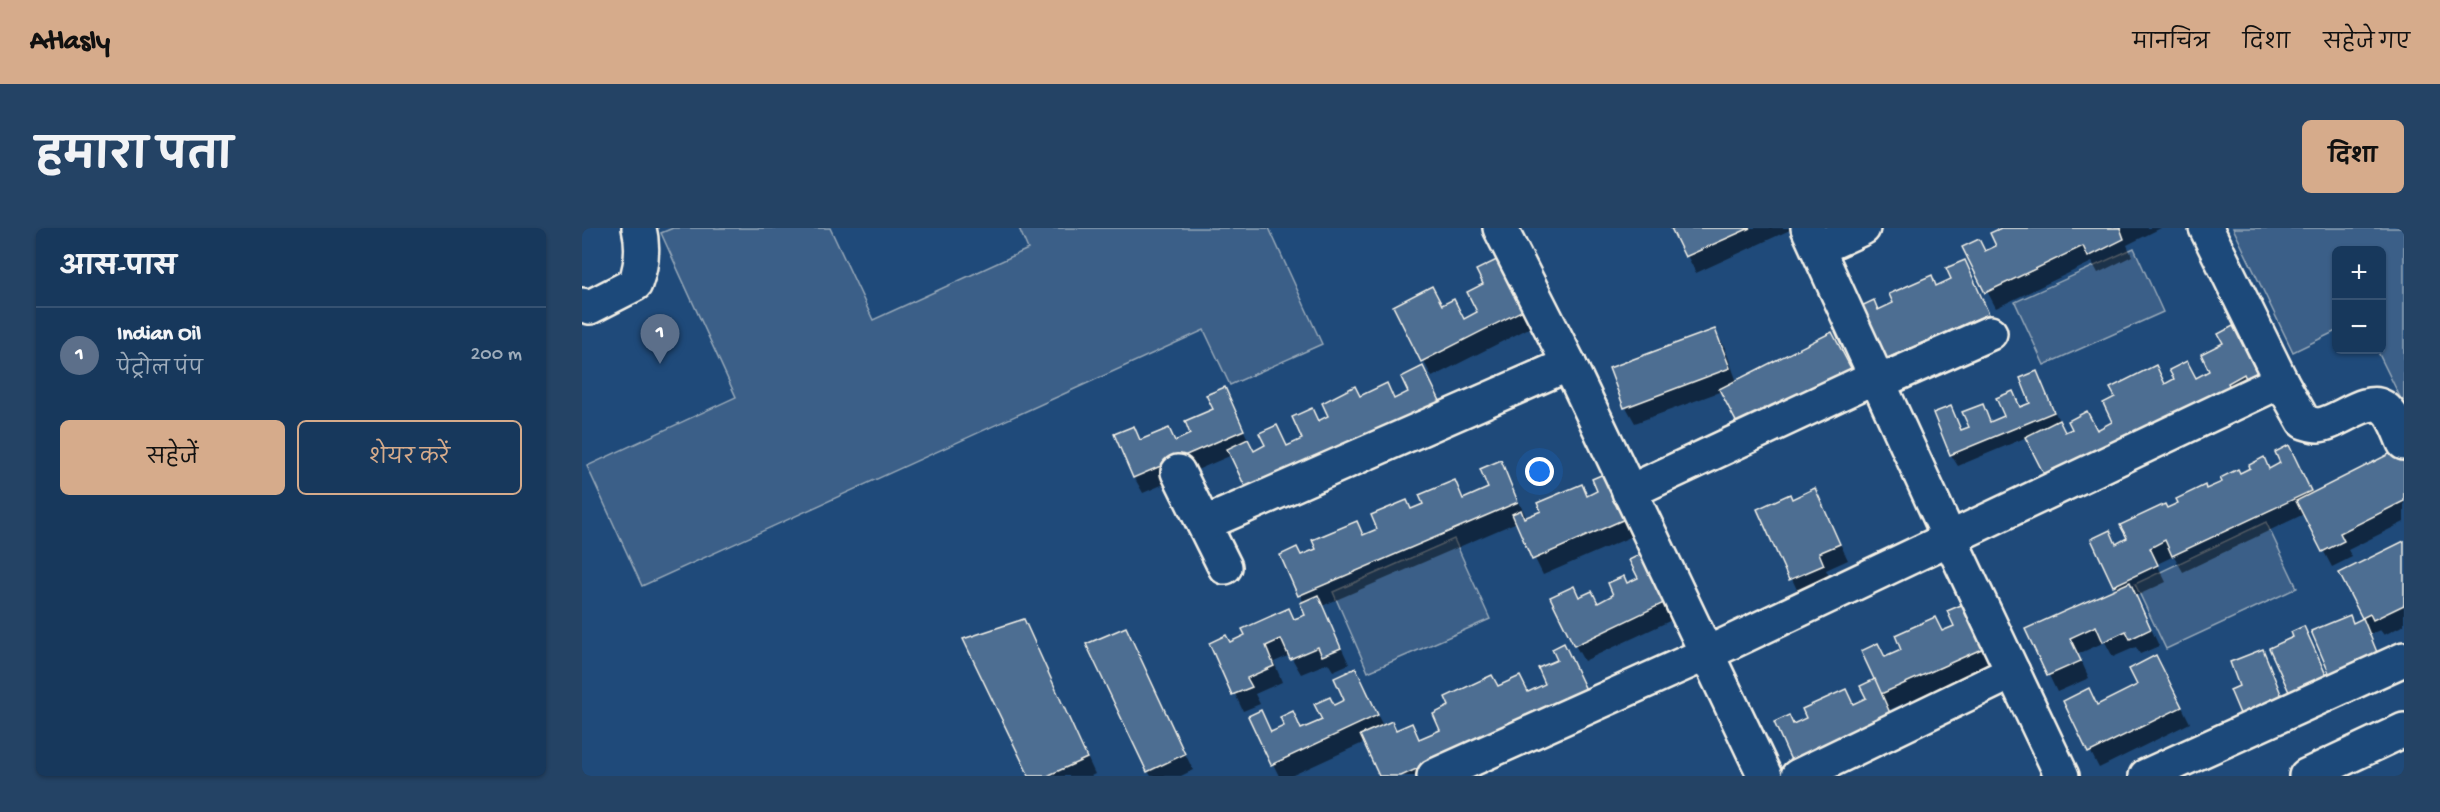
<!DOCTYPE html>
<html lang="hi">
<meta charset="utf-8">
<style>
:root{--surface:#17385c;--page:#244365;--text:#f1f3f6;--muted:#9eacbb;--line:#365272;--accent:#d6ab8b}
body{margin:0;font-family:"Gochi Hand","Playpen Sans Deva",sans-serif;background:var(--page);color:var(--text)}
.controls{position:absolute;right:18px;top:18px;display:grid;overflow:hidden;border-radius:9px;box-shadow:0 2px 4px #0004}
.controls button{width:54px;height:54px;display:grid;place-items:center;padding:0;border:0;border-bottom:2px solid var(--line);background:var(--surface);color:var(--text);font:30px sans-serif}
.you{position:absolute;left:958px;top:244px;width:21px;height:21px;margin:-15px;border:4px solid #fff;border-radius:50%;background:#1a73e8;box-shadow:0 0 0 9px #1a73e833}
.badge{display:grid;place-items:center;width:39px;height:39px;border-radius:50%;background:var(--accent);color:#fff;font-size:20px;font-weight:700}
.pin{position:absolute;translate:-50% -50px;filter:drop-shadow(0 2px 3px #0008)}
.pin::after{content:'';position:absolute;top:32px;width:21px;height:18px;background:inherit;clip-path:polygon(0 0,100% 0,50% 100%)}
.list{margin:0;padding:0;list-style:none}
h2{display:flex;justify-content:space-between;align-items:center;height:78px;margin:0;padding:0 24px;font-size:26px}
h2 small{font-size:20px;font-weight:400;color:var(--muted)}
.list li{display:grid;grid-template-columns:39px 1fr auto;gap:18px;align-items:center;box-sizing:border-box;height:96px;padding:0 24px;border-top:2px solid var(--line)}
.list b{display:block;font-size:22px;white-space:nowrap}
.list p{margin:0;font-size:20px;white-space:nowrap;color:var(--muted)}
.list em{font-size:20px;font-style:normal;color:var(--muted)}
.actions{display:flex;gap:12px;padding:18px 24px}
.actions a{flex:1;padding:14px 0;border:2px solid var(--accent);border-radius:9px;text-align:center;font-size:21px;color:var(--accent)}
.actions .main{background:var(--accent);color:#111}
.map{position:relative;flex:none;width:1822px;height:548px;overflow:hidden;border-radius:9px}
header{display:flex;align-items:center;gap:36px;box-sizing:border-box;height:84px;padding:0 30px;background:var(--accent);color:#111}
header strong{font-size:28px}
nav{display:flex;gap:33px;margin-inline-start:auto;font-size:21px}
.intro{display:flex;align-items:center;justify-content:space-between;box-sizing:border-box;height:144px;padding:0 36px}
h1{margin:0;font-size:42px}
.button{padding:15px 27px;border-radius:9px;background:var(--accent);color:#111;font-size:21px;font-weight:700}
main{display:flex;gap:36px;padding:0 36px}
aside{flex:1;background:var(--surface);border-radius:9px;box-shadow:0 2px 4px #0004}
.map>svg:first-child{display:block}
</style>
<header>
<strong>Atlasly</strong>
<nav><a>मानचित्र</a><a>दिशा</a><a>सहेजे गए</a></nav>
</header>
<div class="intro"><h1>हमारा पता</h1><a class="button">दिशा</a></div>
<main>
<aside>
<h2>आस-पास<small></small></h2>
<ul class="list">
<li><span class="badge" style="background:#5c6f8a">1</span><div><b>Indian Oil</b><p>पेट्रोल पंप</p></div><em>200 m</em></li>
</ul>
<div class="actions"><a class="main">सहेजें</a><a>शेयर करें</a></div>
</aside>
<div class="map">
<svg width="1822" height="548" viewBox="0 0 1822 548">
<rect width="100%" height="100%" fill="#1f4a7a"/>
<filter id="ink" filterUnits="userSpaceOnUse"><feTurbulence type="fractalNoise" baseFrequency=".0167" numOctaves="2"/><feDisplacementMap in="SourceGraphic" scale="12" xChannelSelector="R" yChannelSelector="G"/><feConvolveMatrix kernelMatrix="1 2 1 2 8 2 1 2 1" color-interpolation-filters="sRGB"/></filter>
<g filter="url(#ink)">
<g fill="#3a5f88" stroke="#97a8b8" stroke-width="1.5">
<path d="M91,0H248L291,92L446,21L437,0H687L740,116L648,157L622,102L60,358L5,238L154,169L79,5Z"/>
<path d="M1651,0H1822V177L1795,122H1800V22H1754V103L1711,124Z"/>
<path d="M1552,20L1581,84L1462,137L1433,74Z"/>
<path d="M1684,294L1715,360L1584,421L1553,356Z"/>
<path d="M872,311L908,391L786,444L751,364Z"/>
</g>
<g fill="#0007">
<path d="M1091,0H1210V1L1114,45Z"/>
<path d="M1423,0H1579L1545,17L1550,28L1516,45L1510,34L1414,80L1382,20L1403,25L1416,19Z"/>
<path d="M1382,34L1415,103L1307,150L1298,134L1297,83L1313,76L1349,49L1355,59L1371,52Z"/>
<path d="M903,57L961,93L850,149L813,79H860L882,93L897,85Z"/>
<path d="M1132,102L1142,118L1155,154L1140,163L1053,195L1044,179Z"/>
<path d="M1643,116L1687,170L1479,275L1445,209L1376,238L1369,227L1368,180L1380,203L1389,200L1400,178L1409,195L1424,189L1430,165L1438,180L1450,176L1455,145L1483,206L1515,203L1532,195L1584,157L1614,152L1629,144Z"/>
<path d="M849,156L678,282L650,227L561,265L552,249L551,200L559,213L587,202L594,214L610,207L633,182L642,161L672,224L706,220L722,211L737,195L778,170L813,172Z"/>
<path d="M1707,219L1731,266L1822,227V294L1766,322L1770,329L1750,339L1722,286L1601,344L1592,328L1575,336L1584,354L1554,368L1577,418L1558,426L1554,419L1531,429L1523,414L1496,426L1507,450L1475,464L1445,402L1535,362L1511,312L1535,317L1547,311L1585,282L1624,262L1658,246L1687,242L1700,236Z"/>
<path d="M918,234L945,291L961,284L999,258L1006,269L1017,264L1024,247L1053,307L961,347L935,294L740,378L767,436L751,443L746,435L719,446L708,427L692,434L700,454L673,466L678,476L661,483L629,415L648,416L725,387L722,375L700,328L719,329L736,322L775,295L782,308L843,276L872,254L882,272L908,261Z"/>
<path d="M1232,262L1266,332L1244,342L1250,354L1218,368L1177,281L1210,272Z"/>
<path d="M1822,316V397L1802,407L1798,402L1788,406L1804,445L1771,396L1782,391L1759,346Z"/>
<path d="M1071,342L1094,390L1002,433L993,417L997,371L1016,376L1033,368L1045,357Z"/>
<path d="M1383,377L1412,435L1307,482L1320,510L1212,498L1226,491L1264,463L1272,477L1286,471L1304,431L1374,398Z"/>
<path d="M441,392L513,546L509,548H448L383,412Z"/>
<path d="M543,401L611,542L599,548H569L566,543Z"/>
<path d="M981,417L1012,481L863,548H799L783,514L709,548H697L668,489L678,484L690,505L720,503L742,493L752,479L764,473L773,442L801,498L814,503L830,497L838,512L860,503L916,460L947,466L965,457Z"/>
<path d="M1583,445L1608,495L1517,540L1483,474L1515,478Z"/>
</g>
<g fill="#4d6e92" stroke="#f4f1e8" stroke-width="1.5">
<path d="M1089,0H1168L1103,29Z"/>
<path d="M1419,0H1538L1542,11L1506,29L1501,18L1403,65L1380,19L1397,11L1403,23L1414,18L1408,5Z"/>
<path d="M927,26L953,76L839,134L811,78L850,58L860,77L872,71L882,91L895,84L885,64L901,56L894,42Z"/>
<path d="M1383,32L1407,86L1296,134L1273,81L1292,72L1296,82L1311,75L1307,66L1350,47L1354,58L1369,51L1364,40Z"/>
<path d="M1651,98L1679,153L1668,159L1662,146L1646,155L1652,167L1469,260L1443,209L1477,192L1483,204L1490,201L1486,193L1505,183L1515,202L1530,194L1521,175L1533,169L1528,160L1574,137L1583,156L1592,151L1587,142L1605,133L1614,150L1627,143L1619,126L1641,115L1636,106Z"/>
<path d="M1133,101L1148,140L1042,180L1027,140Z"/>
<path d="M1250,104L1272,146L1159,203L1137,161Z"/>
<path d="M841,138L859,175L667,267L645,221L666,211L672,223L683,217L677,205L695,197L705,218L720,211L710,189L730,180L736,193L746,188L740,175L773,158L778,168L805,155L812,171L826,164L819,149Z"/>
<path d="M1455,143L1472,184L1368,227L1351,185L1369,178L1379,202L1387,199L1380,184L1401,176L1408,194L1422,188L1414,170L1431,163L1438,179L1448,175L1438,150Z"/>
<path d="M643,159L662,202L551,250L532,206L552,198L558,212L587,200L593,213L608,206L603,193L631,181L624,167Z"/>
<path d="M1707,217L1729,263L1590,328L1583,312L1568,320L1576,337L1531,358L1509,311L1528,302L1534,316L1545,310L1538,297L1583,276L1585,280L1596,275L1594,271L1623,257L1624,261L1640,254L1638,250L1656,241L1658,245L1668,240L1667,237L1682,229L1687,241L1698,235L1693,224Z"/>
<path d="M1819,220L1822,225V273L1758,305L1762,313L1740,324L1714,273Z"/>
<path d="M919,232L936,274L716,368L698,327L715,319L719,327L734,321L730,312L775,293L781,307L795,301L789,287L825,272L829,281L841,276L837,267L873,252L881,271L906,260L898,241Z"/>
<path d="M1024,245L1045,290L950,332L930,286L939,282L942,290L959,283L955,275L1000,256L1005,268L1015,263L1010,251Z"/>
<path d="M1233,260L1258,316L1237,325L1242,337L1207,352L1175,281L1208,266L1210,271Z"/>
<path d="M1822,313V377L1791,392L1788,386L1780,390L1757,345Z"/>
<path d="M1063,324L1086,373L992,418L968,369L992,358L997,369L1010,363L1016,375L1031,367L1026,355L1042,348L1045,355L1056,350L1047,332Z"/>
<path d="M1548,354L1569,401L1548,411L1544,403L1521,414L1514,398L1488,410L1499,433L1465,448L1443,401Z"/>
<path d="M736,367L759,420L740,428L736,419L708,431L699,411L684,418L692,438L665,450L670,459L650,467L627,415L644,407L648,414L663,407L660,401L707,380L712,391L723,387L718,375Z"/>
<path d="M1384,375L1404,419L1299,466L1279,423L1296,415L1303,429L1319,422L1313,407L1353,389L1360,403L1372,398L1365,383Z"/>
<path d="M1768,387L1771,395L1781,390L1799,434L1751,454L1729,403Z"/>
<path d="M442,391L505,530L465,548H447L381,411Z"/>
<path d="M1722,398L1745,449L1708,466L1687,420L1711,409L1709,404Z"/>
<path d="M544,399L603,526L565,544L504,416Z"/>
<path d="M982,415L1005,464L819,548H797L778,507L810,493L814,502L830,495L837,511L858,502L851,486L867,478L863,469L910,447L916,458L938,448L946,464L963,456L956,440L975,432L970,421Z"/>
<path d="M1681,421L1701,471L1659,488L1648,462L1657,458L1648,434Z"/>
<path d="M1574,427L1600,479L1506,525L1481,473L1507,460L1515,477L1555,457L1547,441Z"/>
<path d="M774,440L796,487L689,537L666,488L679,482L689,504L702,498L698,489L711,483L719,501L740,492L732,476L748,469L752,477L762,472L752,450Z"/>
<path d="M1293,451L1312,494L1212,539L1192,494L1207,487L1211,496L1224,490L1220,481L1264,461L1271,476L1284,470L1278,458Z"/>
</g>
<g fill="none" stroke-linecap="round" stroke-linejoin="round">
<defs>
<g id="minor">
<path d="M918,0L987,136L1183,548"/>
<path d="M1226,0L1367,309L1480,548"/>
<path d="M1624,0L1699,153L1722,194C1726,195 1731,197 1736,197C1755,196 1784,168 1801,179C1812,186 1817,204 1822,215"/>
<path d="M1237,20L1281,0"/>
<path d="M0,77L8,79L53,56C60,37 62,20 57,0"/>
<path d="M1297,154L1408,105"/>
<path d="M596,244L643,339"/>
<path d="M1047,264L1295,148"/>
<path d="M622,296L987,136"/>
<path d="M852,548L1124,426L1699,153"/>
<path d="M1216,548L1431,444"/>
<path d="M1564,548L1822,431"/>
<path d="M1724,548L1822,502"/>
</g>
</defs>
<use href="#minor" stroke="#f4f1e8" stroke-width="38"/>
<use href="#minor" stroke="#1f4a7a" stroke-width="33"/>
</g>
</g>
</svg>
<div class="controls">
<button>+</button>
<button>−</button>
</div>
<div class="you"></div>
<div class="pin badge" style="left:78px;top:136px;background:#5c6f8a">1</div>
</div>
</main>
